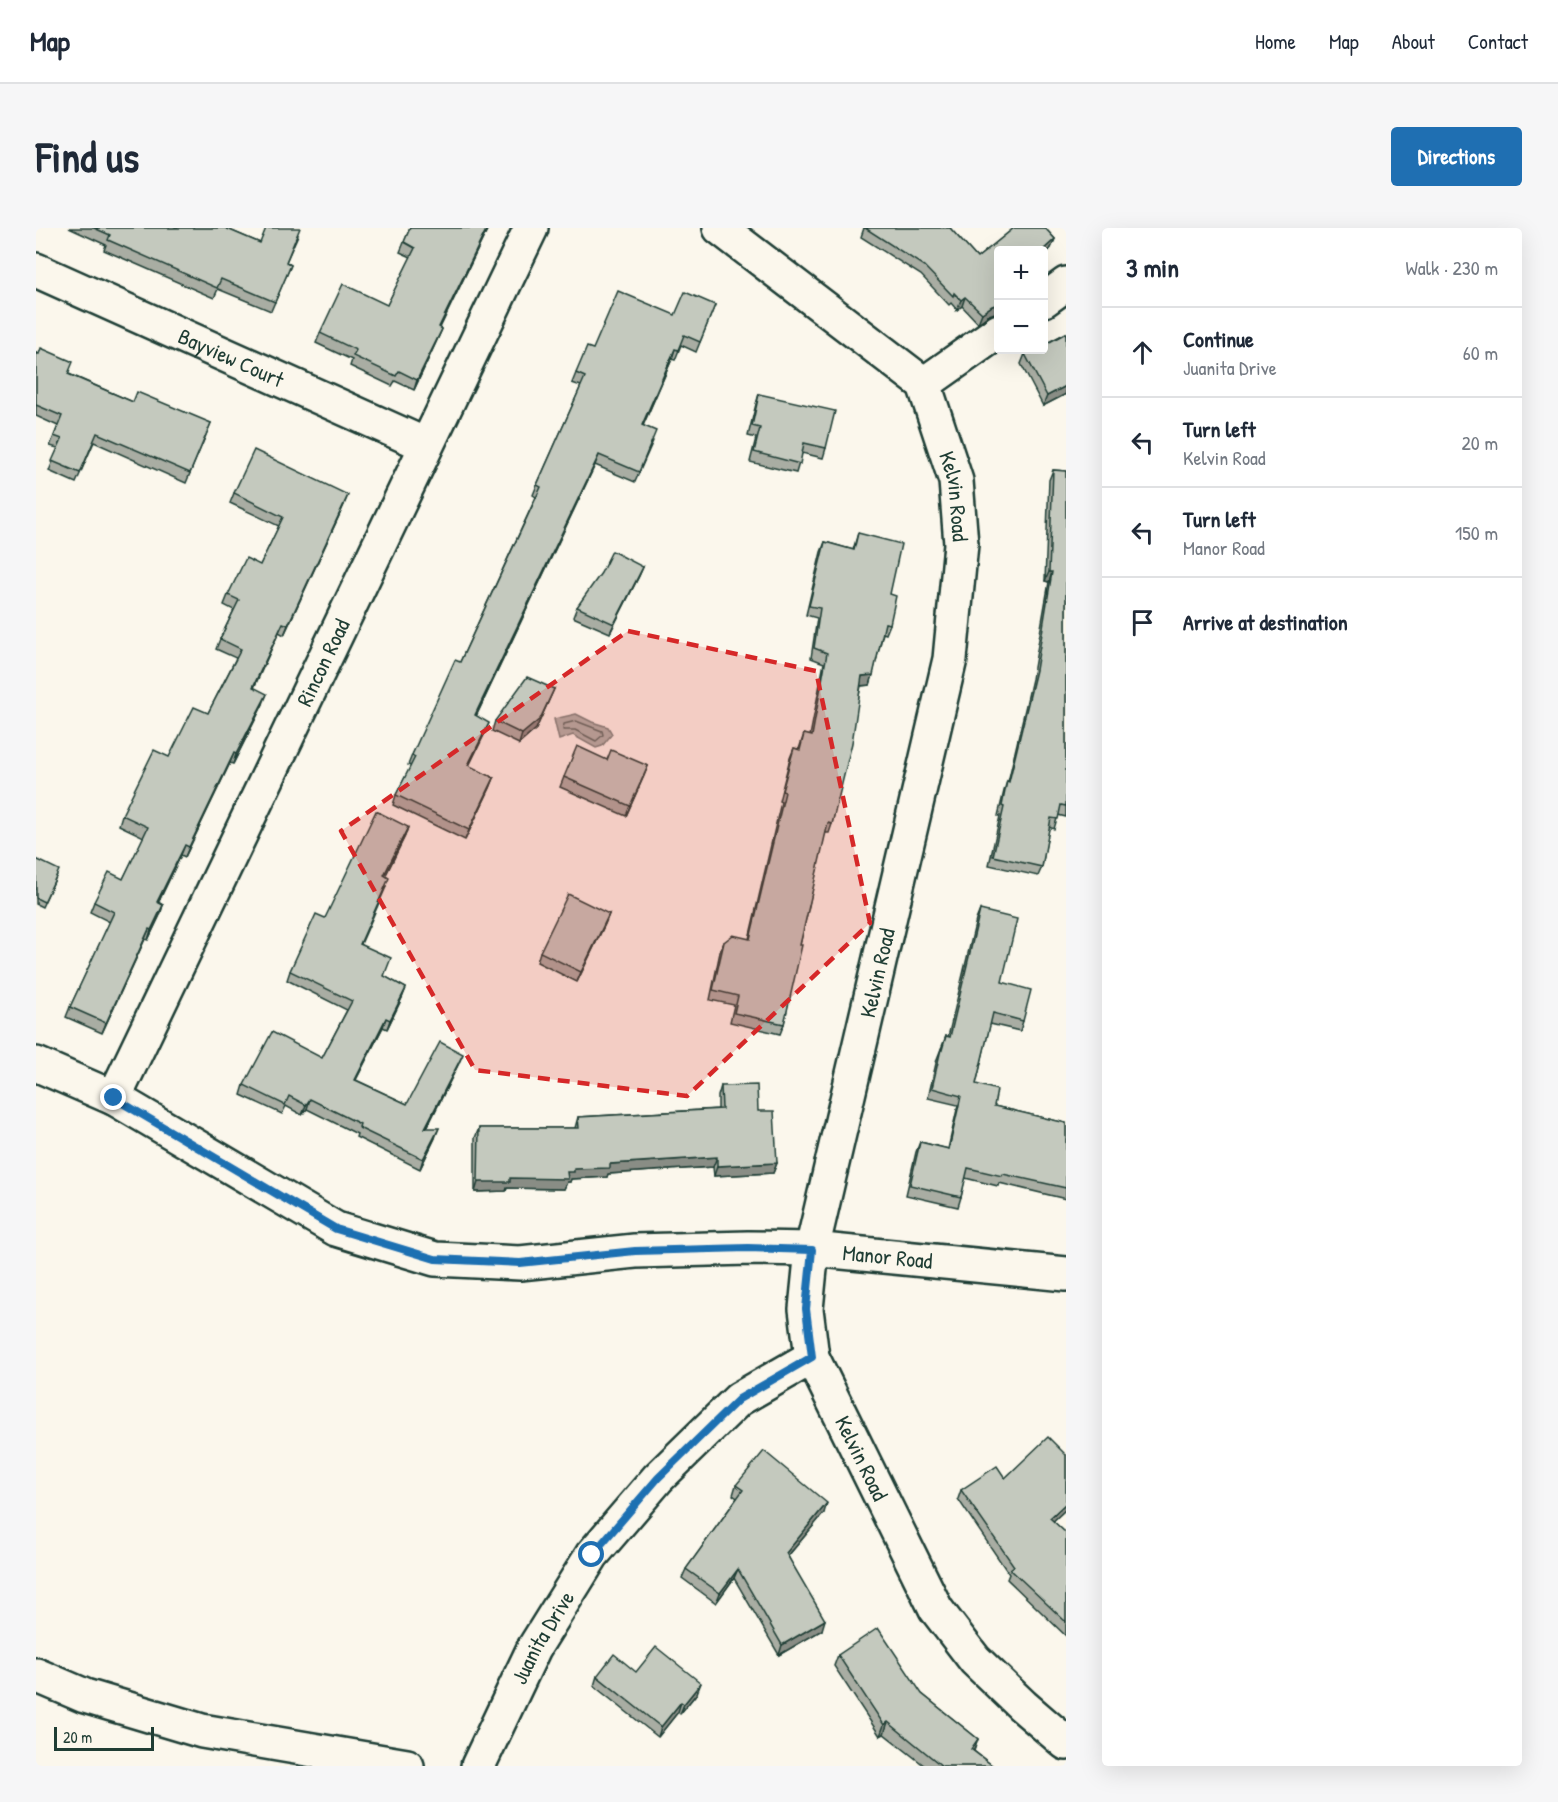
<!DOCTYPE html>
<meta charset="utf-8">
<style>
:root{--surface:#fff;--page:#f6f6f7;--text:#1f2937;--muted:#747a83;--line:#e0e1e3;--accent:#1f6fb2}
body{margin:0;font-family:"Patrick Hand",sans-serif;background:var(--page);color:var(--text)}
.controls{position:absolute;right:18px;top:18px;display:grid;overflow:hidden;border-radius:6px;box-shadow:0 6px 24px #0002}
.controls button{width:54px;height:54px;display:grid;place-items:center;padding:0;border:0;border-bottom:2px solid var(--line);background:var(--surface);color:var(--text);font:30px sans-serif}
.scale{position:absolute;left:18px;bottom:15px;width:100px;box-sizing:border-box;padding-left:6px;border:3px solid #1f3d34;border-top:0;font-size:16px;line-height:21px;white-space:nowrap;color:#1f3d34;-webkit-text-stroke:4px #fbf7ec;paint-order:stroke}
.stop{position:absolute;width:18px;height:18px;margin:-14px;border:4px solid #1f6fb2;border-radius:50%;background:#fff}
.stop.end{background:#1f6fb2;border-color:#fff;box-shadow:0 2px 6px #0008}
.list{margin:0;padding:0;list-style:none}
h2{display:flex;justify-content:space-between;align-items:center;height:78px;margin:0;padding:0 24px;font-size:26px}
h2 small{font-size:20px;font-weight:400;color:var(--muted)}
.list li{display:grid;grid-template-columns:39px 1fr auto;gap:18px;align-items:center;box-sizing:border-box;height:90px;padding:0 24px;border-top:2px solid var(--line)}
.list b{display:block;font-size:22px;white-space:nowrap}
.list p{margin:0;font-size:20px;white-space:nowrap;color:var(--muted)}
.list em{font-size:20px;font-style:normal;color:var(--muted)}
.icon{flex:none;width:33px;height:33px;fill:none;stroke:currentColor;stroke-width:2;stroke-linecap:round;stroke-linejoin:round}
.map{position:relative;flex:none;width:1030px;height:1538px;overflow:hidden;border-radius:6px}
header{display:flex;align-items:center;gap:36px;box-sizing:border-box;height:84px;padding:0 30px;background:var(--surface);border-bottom:2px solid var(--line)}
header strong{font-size:28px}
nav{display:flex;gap:33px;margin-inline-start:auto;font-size:21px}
.intro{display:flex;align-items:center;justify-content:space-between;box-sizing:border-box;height:144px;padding:0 36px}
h1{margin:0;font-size:42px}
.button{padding:15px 27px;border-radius:6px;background:var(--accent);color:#fff;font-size:21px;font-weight:700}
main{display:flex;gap:36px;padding:0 36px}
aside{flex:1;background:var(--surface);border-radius:6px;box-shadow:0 6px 24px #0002}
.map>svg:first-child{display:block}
</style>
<header>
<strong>Map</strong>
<nav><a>Home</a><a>Map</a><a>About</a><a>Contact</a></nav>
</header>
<div class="intro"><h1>Find us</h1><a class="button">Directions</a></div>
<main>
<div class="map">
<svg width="1030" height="1538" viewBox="0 0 1030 1538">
<rect width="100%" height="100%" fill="#fbf7ec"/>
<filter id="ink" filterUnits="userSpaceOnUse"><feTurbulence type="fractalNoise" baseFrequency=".0167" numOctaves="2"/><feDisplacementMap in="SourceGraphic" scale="12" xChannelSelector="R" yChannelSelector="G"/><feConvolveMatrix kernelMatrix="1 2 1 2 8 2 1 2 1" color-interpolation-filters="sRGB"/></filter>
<g filter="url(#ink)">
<path fill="#adb4aa" stroke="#74847b" stroke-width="1.5" d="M540,486L556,494L572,499L576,506L566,518L560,520L537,507L523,512L518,491Z"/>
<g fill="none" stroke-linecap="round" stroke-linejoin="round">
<path stroke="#586d63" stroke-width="1.5" d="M540,493L566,503L567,507L560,513L539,502H527L528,496Z"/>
<defs>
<g id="street">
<path id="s1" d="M684,0L888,156L920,253L925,316L914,431L776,1021L770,1081L776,1129L900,1381L939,1432L987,1478L1030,1515"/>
<path id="s2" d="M0,42L390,217"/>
<path d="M1008,72L1030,56"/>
<path d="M888,156L963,103"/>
<path id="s3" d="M78,870L495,0"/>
<path d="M0,1447L49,1468L166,1503L371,1538"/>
<path id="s4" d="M442,1538L498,1420L556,1327L622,1250L703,1171L776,1129"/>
</g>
<g id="secondary">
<path id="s5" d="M0,836L78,870L300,1001L399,1031L484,1035L599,1023L712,1020L776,1021L1030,1046"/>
</g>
</defs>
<use href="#street" stroke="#1f3d34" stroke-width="38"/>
<use href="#secondary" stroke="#1f3d34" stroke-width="38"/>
<use href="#street" stroke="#fbf7ec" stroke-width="33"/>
<use href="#secondary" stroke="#fbf7ec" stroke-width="33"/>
</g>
<g fill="#a9ada3" stroke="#1f3d34" stroke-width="1.5">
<path d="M33,0H189L224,15L262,7L250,34L255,37L235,83L182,61L178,70L68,22L70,17Z"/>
<path d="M374,0H452L404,100L406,101L402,110L378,162L359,153L356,158L314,138L316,132L280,115L284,105L351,77L375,29L364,24Z"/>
<path d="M828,0H914L941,30L978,0H1009L1019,11L1015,20L1008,28V22H963V84L953,87L942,95L926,78L921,82L915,75L913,77L885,47L825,9Z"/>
<path d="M679,77L660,124L645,117L639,132L636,131L607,197L617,213L599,254L559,237L440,488L449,505L433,538L458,550L454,560L429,612L357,577L360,567L375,538L372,537L376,527L424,434L500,269L497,267L501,257L545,158L536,155L540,145L557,121L639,87Z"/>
<path d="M1030,105V166L1007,178L985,136L989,126Z"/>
<path d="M0,125L33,146L97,174L175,195L150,255L58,214L40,255L13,243L22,220L14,218L22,198L0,188Z"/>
<path d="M723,166L790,220L787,230L766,225L760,245L714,234L720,210L712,208L720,176Z"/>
<path d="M1017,242L1030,243V589L1022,587L1018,601L1013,599L1006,639L1002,648L953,637L964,588H962L968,563L971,553L972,554L996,451L1013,354L1009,353L1013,252Z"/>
<path d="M198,265L308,277L248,407L243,404L218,460L227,476L197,536L194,535L149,629L145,627L122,674L127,677L124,687L112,712L109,711L66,805L30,789L34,779L74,694L54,684L58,674L87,651L108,609L83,597L86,587L133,529L172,485L200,430L180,421L184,411L198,382L188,377L192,367L224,337L243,298L194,275Z"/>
<path d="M822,305L854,366V396L850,406L847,405L834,457L825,458L796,596L793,605H789L764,717L748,796L744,806L694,794L698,777L674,772L684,724L688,714L713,711L745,574L743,573L754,530L758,520L763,521L768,506L774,508L788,435L775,430L781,390L770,387L785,324L789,314L817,322Z"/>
<path d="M607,339L603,348L574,405L537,389L541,379Z"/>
<path d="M518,461L500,501L483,516L456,503L459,493Z"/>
<path d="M612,538L590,588L524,559L528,549Z"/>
<path d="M372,599L369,608L349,648L350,659L325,716L348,748L370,760L366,770L351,801L347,799L320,852L371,876L423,835L391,900L399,910L384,941L320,909L321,906L271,881L266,887L250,878L246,886L205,867L208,857L286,830L311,782L251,752L254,743L289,690Z"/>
<path d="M0,631L21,647L6,679L0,676Z"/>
<path d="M944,682L966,754L987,793L984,803L954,796L940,856L958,878L1030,895V971L963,955L962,958L929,950L925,969L922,979L870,967L880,924L884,914L912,921L922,877L892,870L901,831L910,808L912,809L940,692Z"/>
<path d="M573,686L569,696L541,754L501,734L504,724Z"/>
<path d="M685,858L722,883L741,935L737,945L678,948L677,939L572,946L571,949L535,951L534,954H531L528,961L471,960L470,963L439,964V910L443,900H539L542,889L682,881V868Z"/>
<path d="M1030,1227V1281L1017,1293L1030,1305V1408L971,1351L973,1346L922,1271L925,1262L969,1250Z"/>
<path d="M700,1257L788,1285L752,1328L786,1402L743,1427L698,1350L680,1375L646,1350L650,1341L701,1270L697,1267Z"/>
<path d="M802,1427L886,1466L942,1511L938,1523L957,1538H889L848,1506L844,1508L798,1438Z"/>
<path d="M600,1444L661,1465L644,1486L642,1484L622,1509L558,1458L561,1448Z"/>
</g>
<g fill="#898d85" stroke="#1f3d34" stroke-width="1.5">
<path d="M451,0H452L399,109L403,99Z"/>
<path d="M1019,11L1015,20L1008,28L1007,22Z"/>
<path d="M929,69L926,78L921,82L925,72Z"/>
<path d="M963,76L962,84L953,87L942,95L946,85L956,78Z"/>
<path d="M406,101L402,110L378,162L381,152Z"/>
<path d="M639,121L636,131L603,207L606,197Z"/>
<path d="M1030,158V166L1007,178L1011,168Z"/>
<path d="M563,227L559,237L436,497L439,487Z"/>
<path d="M312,267L308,277L248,407L252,397Z"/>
<path d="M607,339L603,348L574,405L578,396Z"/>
<path d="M1013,344H1016L1013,354L1009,353Z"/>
<path d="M247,395L243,404L213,469L217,459Z"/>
<path d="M837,447L834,457L823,458L826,448Z"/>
<path d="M518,461L500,501L483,516L486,506Z"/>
<path d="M231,466L227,476L197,536L200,526Z"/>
<path d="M453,495L449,505L428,547L432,537Z"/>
<path d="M198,525L194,535L149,629L153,619Z"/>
<path d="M612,538L608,548L590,588L594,578Z"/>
<path d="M458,550L454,560L429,612L433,602Z"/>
<path d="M372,599L369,608L345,657L348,647Z"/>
<path d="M149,617L145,627L118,684L121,674Z"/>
<path d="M127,677L124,687L112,712L115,702Z"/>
<path d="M573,686L569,696L541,754L545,744Z"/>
<path d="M113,701L109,711L66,805L70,795Z"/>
<path d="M370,760L366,770L351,801L354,792Z"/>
<path d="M350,790L347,799L315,861L319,852Z"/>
<path d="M427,826L423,835L386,909L389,900Z"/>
<path d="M274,871L271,881L266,887L270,877Z"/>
<path d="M403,900L399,910L384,941L387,931Z"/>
<path d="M681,929L677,939L572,946L571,949L535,951L534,954H531L528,961L471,960L470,963L439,964L442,954L531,944L538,941L574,936Z"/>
<path d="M741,935L737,945L678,948L681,938Z"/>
<path d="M791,1275L788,1285L746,1335L750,1325Z"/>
<path d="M1030,1275V1281L1010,1300L1014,1290Z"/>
<path d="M702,1341L698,1350L680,1375L684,1365Z"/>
<path d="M789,1392L786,1402L743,1427L746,1417Z"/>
<path d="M665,1455L661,1465L644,1486L648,1476Z"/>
<path d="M645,1474L642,1484L622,1509L625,1499Z"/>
<path d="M852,1494L848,1506L844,1508L848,1497Z"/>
<path d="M942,1511L938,1522L931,1532L935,1521Z"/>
</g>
<g fill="#c4c9be" stroke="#1f3d34" stroke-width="1.5">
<path d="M58,0H189L224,15L230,0H264L250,34L255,37L239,74L185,51L181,60L72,12L74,7Z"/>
<path d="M374,0H451L403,99L406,101L381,152L363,143L360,148L317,128L320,122L284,105L307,56L351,77L379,20L368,14Z"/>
<path d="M829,0H914L941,30L978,0H1009L1019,11L1007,22H963V76L956,78L946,85L929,69L925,72L918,65L917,68L888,38Z"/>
<path d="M582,63L639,87L649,64L679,77L664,114L648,107L642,122L639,121L606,197L620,203L603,244L563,227L439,487L453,495L432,537L458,550L433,602L360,567L379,529L376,527L419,432L424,434L505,259L501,257L549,149L540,145L551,119L557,121Z"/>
<path d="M1030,105V158L1011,168L989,126L998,122H1008V117Z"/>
<path d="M5,120L37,134L32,146L97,174L101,164L175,195L154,245L61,205L44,245L16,233L26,211L18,208L26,188L0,177V125L3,126Z"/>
<path d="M723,166L799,183L790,220L768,215L764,236L718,224L724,200L716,198Z"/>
<path d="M218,222L312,267L252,397L247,395L217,459L231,466L200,526L198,525L153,619L149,617L121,674L127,677L115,702L113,701L70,795L34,779L78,684L58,674L73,644L87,651L112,599L86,587L118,522L133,529L158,479L172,485L205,421L184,411L203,372L192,367L210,330L224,337L247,289L198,265Z"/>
<path d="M1017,242L1030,243V578L1025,577L1022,591L1015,590L1006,639L957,628L968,579L966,578L971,553L973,554L1000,442L1016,344H1013Z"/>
<path d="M822,305L865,316L854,366L860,368L854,396L849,395L837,447L826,448L816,515L796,596L792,595L764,717H766L748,796L698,785L702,768L677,762L688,714L697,707L714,711L749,564L746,563L758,520L764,522L768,506L776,508L791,425L778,420L784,380L773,378L789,314L818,322Z"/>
<path d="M576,323L607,339L578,396L541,379L565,345Z"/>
<path d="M491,449L518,461L504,491L486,506L459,493Z"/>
<path d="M541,518L571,532L575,522L612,538L594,578L528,549Z"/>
<path d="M340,583L372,599L348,647L353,650L324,716L355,730L348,748L370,760L354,792L350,790L319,852L371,876L404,814L427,826L389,900H403L387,931L323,900H325L323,899L324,896L274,871L270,877L253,868L249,877L208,857L236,804L286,830L316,773L254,743L280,686L289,690Z"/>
<path d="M0,631L23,642L8,674L0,670Z"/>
<path d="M532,666L573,686L545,744L504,724Z"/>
<path d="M944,682L981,691L966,754L995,762L987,793L957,785L940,856L961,862L958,878L1030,895V960L967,946L966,948L932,940L925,969L874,957L884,914L913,921L925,868L896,860L905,821L906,822L910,808L914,809Z"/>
<path d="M721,857L722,883H738L741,935L681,938V929L574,936V940L538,941V944H531L532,951L474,950V954H442L443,900H543L542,889L686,881L685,858Z"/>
<path d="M1012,1209L1030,1227V1275L1014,1290L1030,1305V1394L974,1341L978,1338L925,1262L961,1238L969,1250Z"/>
<path d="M728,1223L791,1275L750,1325L789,1392L746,1417L702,1341L684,1365L650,1341L707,1262L700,1257Z"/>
<path d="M842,1400L886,1466L942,1511L935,1521L957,1538H906L852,1494L848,1497L802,1427Z"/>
<path d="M620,1419L665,1455L648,1476L645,1474L625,1499L561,1448L578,1426L600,1444Z"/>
</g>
</g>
<g fill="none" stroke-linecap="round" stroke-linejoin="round" filter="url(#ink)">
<path stroke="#1f6fb2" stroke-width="8" d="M78,870L300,1001L399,1031L484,1035L599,1023L712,1020L776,1022L770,1081L776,1129L703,1171L622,1250L556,1327"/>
</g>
<path fill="#d62828" fill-opacity="0.2" stroke="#d62828" stroke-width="4.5" stroke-dasharray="12 8" stroke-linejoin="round" d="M592,403L780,443L834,695L651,868L439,842L305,603Z"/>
<g text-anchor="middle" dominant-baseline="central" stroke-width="6" stroke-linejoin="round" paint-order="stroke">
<g font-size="22" fill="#1f3d34" stroke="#fbf7ec">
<text stroke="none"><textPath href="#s2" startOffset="214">Bayview Court</textPath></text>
<text stroke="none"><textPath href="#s1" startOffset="374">Kelvin Road</textPath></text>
<text stroke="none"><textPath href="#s3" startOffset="483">Rincon Road</textPath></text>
<text transform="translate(841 745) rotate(-77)">Kelvin Road</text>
<text stroke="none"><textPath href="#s5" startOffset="900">Manor Road</textPath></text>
<text stroke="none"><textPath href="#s1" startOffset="1365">Kelvin Road</textPath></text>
<text stroke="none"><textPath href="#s4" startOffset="144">Juanita Drive</textPath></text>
</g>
</g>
</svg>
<div class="controls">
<button>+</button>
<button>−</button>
</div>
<div class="scale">20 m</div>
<div class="stop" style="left:556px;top:1327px"></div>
<div class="stop end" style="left:78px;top:870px"></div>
</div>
<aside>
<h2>3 min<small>Walk · 230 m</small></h2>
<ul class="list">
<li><svg class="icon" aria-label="ahead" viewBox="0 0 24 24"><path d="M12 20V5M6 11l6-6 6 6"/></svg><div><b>Continue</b><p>Juanita Drive</p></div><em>60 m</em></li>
<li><svg class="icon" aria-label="left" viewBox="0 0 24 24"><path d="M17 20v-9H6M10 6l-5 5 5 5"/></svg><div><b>Turn left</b><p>Kelvin Road</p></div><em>20 m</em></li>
<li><svg class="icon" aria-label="left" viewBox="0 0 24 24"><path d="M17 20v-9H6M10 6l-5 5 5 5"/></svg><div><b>Turn left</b><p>Manor Road</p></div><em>150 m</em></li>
<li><svg class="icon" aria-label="arrive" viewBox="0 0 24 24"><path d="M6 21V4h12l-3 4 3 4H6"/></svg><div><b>Arrive at destination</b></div></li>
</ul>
</aside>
</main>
